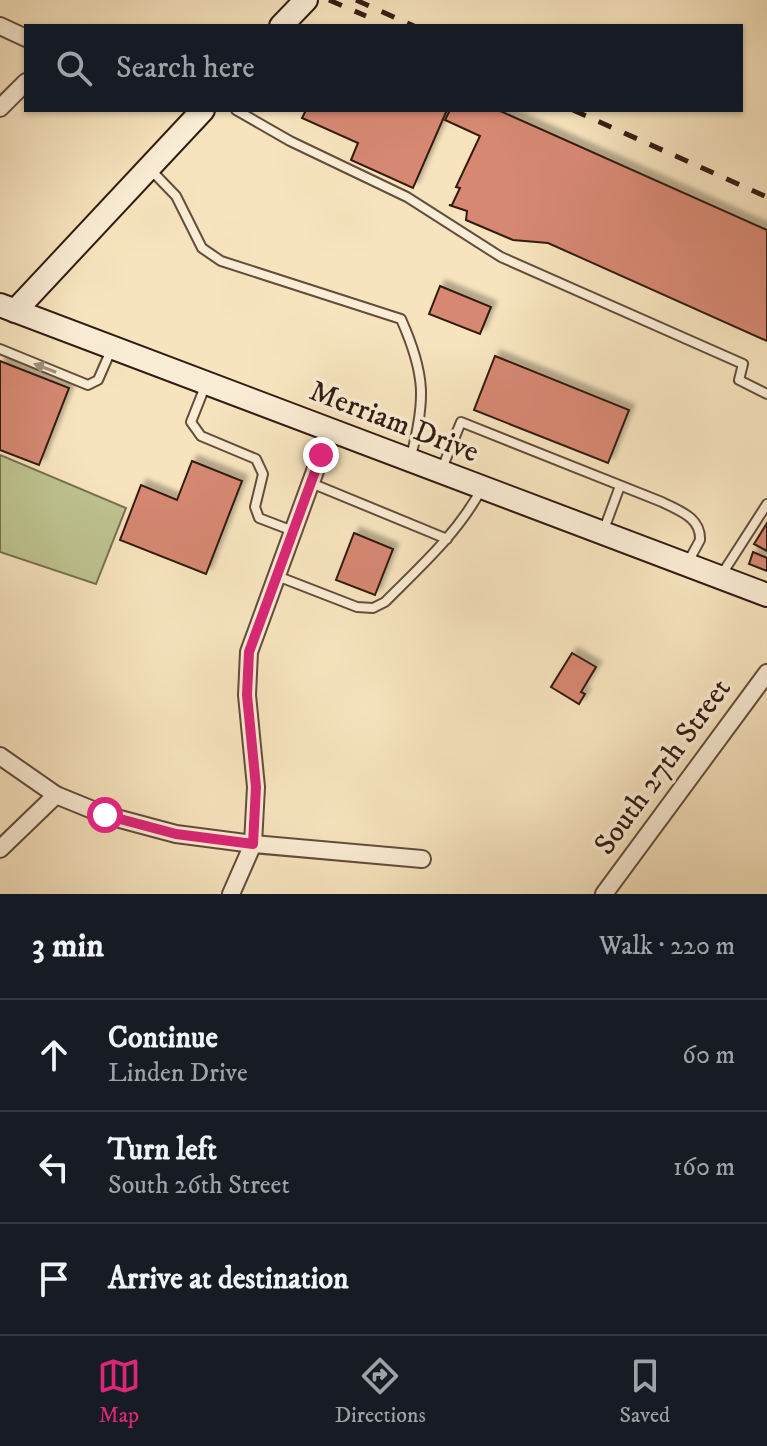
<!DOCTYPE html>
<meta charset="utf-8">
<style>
:root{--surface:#171b24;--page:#20242c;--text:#f1f3f6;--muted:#9ea1a6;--line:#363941;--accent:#db2777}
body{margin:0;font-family:"IM FELL DW Pica",serif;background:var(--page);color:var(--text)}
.stop{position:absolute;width:24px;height:24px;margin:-18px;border:6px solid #db2777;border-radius:50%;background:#fff}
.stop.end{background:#db2777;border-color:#fff;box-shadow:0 2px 8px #0008}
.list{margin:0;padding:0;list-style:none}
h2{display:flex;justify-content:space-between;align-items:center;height:104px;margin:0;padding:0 32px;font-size:34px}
h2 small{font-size:26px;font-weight:400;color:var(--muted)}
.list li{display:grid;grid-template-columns:52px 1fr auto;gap:24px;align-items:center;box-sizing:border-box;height:112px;padding:0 32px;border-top:2px solid var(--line)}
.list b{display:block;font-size:30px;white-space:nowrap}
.list p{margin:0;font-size:26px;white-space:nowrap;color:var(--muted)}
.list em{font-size:26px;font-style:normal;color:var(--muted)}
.icon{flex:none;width:44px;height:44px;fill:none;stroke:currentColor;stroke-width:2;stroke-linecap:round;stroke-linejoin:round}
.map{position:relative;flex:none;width:767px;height:894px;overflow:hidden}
.search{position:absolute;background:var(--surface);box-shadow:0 2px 6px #0004;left:24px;right:24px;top:24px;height:88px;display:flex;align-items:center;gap:20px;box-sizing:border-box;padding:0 28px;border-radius:0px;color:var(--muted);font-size:30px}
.sheet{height:440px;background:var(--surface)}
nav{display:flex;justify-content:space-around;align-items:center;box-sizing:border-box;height:112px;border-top:2px solid var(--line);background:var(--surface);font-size:22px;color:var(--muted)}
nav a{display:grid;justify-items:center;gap:4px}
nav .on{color:var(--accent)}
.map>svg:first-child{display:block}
</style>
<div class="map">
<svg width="767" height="894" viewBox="0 0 767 894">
<defs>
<filter id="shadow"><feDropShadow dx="5.5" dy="-5.5" stdDeviation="2" flood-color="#0004"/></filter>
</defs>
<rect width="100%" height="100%" fill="#f7e4be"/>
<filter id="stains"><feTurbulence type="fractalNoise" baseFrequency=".0025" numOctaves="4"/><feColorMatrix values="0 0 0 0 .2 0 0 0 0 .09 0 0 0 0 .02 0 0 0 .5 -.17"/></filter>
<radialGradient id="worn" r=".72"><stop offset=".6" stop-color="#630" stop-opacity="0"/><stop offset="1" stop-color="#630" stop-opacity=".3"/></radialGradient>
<path fill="#bec490" stroke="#787050" stroke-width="2" d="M0,455L126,508L96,584L0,552Z"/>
<g fill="#d68872" stroke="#331b11" stroke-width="2" filter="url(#shadow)">
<path d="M306,110H447L413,188L351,160L358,143L302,118Z"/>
<path d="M450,110H498L767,230V341L548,243L513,240L466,220L467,211L449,205H452L460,188L456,187L480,136L445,120Z"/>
<path d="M440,286L491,307L480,334L429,314Z"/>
<path d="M495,356L629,410L608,463L474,410Z"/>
<path d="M0,361L69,388L39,465L0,450Z"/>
<path d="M192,461L242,481L206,574L120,540L141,485L177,500Z"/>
<path d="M767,523V551L754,544Z"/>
<path d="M354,533L393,549L375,595L336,580Z"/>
<path d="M753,552L767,558V571L749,564Z"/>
<path d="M572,653L596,667L581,692L585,694L579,704L551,687Z"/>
</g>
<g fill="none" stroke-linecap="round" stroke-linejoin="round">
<defs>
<g id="lane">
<path d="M236,110L290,141L407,197L501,257L743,364L739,380L767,394"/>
<path d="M149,168L176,196L202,248L221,261L401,319C426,375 426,401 410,460"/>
<path d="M0,349L88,385L98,380L112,348"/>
<path d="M206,384L191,422L201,436L256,459L263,474L255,507L259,518L293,531"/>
<path d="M441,471L461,422L662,502C679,511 701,517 700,540L687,564"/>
<path d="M311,483L447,539"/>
<path d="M603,532L620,486"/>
<path d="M722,574L767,504"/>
<path d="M277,576L357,607L373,608L385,602C421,566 458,533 482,488"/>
</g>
<g id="street">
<path d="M0,26L26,38"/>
<path d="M0,108L26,82"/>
<path d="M0,756L56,795L105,815L176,834L253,844L422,859"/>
<path d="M0,849L56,795"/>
<path d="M231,894L253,844L256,787L247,695L249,652L330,430"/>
<path d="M604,894L767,673"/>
</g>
<g id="secondary">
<path d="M281,26L306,0"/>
<path d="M0,305L767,595"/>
<path d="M15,311L203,110"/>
</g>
</defs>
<use href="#lane" stroke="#644d3c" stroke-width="12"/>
<use href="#street" stroke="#644d3c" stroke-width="20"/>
<use href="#secondary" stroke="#331b11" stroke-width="26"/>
<use href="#lane" stroke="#faedd5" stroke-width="8"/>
<use href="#street" stroke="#faedd5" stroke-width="16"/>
<use href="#secondary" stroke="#faedd5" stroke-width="22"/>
<g stroke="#331b11" stroke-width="5" stroke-dasharray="14 14" stroke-linecap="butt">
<path d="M329,0L366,16"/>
<path d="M356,0L414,26"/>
<path d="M573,110L767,197"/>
</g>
</g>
<defs><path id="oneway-solid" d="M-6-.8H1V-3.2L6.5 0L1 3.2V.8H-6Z" transform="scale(2)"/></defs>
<use fill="#a08e7d" href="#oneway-solid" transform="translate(45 368) rotate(-159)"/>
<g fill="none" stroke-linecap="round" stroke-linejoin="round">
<path stroke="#db2777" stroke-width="10" d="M105,815L176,834L253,844L256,787L247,695L249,652L321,455"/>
</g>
<g text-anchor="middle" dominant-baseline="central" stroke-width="7" stroke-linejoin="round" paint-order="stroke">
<g font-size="30" fill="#331b11" stroke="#faedd5">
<text transform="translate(394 422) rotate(21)">Merriam Drive</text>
<text transform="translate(663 767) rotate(-54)">South 27th Street</text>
</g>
</g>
<rect width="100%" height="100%" filter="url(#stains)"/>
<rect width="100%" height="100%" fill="url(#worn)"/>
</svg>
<div class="stop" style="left:105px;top:815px"></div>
<div class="stop end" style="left:321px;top:455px"></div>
<div class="search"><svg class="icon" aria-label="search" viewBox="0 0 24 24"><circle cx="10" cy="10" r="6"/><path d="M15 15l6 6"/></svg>Search here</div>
</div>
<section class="sheet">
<h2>3 min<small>Walk · 220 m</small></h2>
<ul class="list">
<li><svg class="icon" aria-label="ahead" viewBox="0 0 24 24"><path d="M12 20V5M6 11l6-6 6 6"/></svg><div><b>Continue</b><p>Linden Drive</p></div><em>60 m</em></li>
<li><svg class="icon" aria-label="left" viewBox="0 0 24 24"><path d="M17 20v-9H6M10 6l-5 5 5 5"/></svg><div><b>Turn left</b><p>South 26th Street</p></div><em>160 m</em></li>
<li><svg class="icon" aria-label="arrive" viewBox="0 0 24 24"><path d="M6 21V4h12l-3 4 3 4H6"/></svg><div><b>Arrive at destination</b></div></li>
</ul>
</section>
<nav>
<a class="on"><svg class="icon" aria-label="map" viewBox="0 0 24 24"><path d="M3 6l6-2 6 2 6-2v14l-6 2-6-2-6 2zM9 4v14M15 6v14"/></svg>Map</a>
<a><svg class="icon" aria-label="directions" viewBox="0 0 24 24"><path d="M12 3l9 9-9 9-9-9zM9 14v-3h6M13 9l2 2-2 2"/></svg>Directions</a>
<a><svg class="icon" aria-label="saved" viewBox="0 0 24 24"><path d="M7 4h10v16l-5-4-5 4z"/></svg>Saved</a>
</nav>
